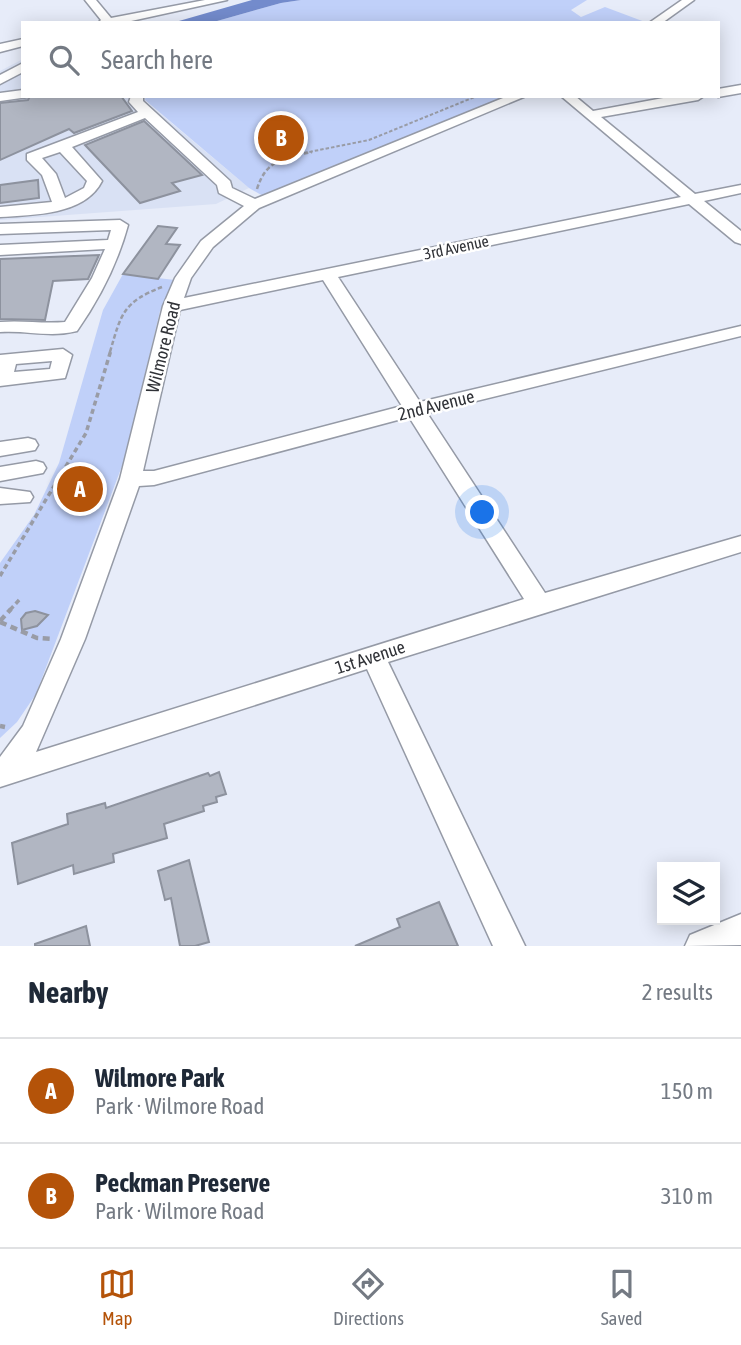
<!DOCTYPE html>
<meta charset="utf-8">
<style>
:root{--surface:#fff;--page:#f2f2f3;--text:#1f2937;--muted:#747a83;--line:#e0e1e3;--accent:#b45309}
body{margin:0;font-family:"Asap Condensed",sans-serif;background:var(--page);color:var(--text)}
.controls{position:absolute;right:21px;bottom:21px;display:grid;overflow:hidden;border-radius:0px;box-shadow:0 4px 18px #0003}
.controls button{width:63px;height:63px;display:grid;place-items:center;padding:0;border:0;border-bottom:2px solid var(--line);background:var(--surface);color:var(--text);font:35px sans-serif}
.you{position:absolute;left:483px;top:513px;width:24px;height:24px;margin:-18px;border:5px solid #fff;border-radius:50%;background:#1a73e8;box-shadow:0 0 0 10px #1a73e833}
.badge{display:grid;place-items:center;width:46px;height:46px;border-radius:50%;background:var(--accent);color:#fff;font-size:23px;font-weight:700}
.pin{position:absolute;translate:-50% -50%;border:4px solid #fff;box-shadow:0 2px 7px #0006}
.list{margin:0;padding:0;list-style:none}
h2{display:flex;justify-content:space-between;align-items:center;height:91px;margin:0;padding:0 28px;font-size:30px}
h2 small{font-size:23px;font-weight:400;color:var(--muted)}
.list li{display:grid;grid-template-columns:46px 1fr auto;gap:21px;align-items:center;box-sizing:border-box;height:105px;padding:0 28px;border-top:2px solid var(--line)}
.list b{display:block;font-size:26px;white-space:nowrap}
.list p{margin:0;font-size:23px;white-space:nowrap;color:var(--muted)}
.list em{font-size:23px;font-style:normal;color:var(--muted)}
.icon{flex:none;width:38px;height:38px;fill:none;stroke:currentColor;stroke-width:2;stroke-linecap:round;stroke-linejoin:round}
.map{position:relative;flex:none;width:741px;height:946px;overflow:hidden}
.search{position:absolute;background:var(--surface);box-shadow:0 4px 18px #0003;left:21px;right:21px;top:21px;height:77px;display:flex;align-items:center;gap:18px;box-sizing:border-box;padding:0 24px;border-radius:0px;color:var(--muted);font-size:26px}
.sheet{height:301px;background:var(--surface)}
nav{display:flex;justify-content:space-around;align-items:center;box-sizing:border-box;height:98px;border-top:2px solid var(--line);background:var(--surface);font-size:19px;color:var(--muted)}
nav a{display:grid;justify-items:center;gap:4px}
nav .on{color:var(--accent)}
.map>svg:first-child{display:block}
</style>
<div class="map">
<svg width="741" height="946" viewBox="0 0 741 946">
<rect width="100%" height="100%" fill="#e7ecf9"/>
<path fill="#d9e1f4" d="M23,59V96H146L145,101L249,188L216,204L0,220V71Z"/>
<g fill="#c0d0f9">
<path d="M301,0H587L571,10L581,17L605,7L645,22L210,23L281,3Z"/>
<path d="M146,96H509L263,196L249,188L145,100Z"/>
<path d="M123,274L175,280L160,311L125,458L36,694L17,722L0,738V563L34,515L59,463L103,310Z"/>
</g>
<path fill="#738bcc" d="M252,0H301L281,3L210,23H172Z"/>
<g fill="#b1b6c2" stroke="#8d929e" stroke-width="2">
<path d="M30,96H121L132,111L74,133L69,129L0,160V103L28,100Z"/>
<path d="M144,121L202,175L172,183L180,191L140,203L85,145Z"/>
<path d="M38,180L39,198L0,203V185Z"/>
<path d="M158,226L177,228L166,244L180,245L158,279L123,274Z"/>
<path d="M99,255L88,279L53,281L45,320L0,319V259Z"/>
<path d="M35,611L48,615L37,626L22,630L21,619L26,613Z"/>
<path d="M219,772L226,794L216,797L217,802L203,806L204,811L164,824L167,838L113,854L114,862L74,874L73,865L18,884L12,843L68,824L67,814L105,803L106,808L208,773L210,776Z"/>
<path d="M189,860L209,942L195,946H180L171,898L165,900L158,871Z"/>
<path d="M439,902L458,946H355L400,927L397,919Z"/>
<path d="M86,926L90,946H35V944Z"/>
</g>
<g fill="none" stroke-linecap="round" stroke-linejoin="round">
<defs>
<g id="minor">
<path d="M85,0H96L111,18L205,0H227L122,23H98L101,20Z"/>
<path d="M682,0H694L662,23H649Z"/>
<path d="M23,39V46L0,52V44Z"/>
<path d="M23,63V72L0,84V75Z"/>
<path d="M741,85V93L718,97L716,96H718V89Z"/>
<path d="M23,90V96L28,97L0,101V93Z"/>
<path d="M131,96H143V101L230,181L232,188L255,199L508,96H526L259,208L213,247L191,278L184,298L681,197L561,96H575L593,111L674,96H704L698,100L601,117L695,194L741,185V193L704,201L741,231V244L735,242L689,204L338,277L420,402L741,326V336L427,413L545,593L741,536V552L388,662L525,946H493L367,669L0,787V757L23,726L61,639L120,479L163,306L175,278L201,241L244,206L219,193L217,185L145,118L72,147L102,181C85,215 34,215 0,217V207L52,202L42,175L27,160V154L138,112L129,102ZM60,152L87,181L84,188L65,198L56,174L42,158ZM323,280L402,406L154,471H143L180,310ZM409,417L524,599L36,752L85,639L139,486L154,485Z"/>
<path d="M120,220L128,225C118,262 100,298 77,331C49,338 27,330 0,332V322C23,320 42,324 65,322L92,278L105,249L0,255V245L108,240L111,230L0,234V224Z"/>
<path d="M63,349L72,355L65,378L0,386V355ZM52,361L50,369L14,372L16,364Z"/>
<path d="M28,438L35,440L38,445L35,450L0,456V442Z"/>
<path d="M36,461L43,463L46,468L43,473L0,481V467Z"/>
<path d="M0,488L30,492L33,497L30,502L0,504Z"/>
<path d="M741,914V945L685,946L690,935Z"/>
</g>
</defs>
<use href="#minor" stroke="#959aa6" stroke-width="3"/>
<path stroke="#999ca6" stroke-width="2" stroke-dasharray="3.5 2" stroke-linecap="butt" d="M304,153L369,140L477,96"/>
<g stroke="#999ca6" stroke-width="2.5" stroke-dasharray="4.5 2.5" stroke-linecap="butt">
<path d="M257,189C266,160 284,157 312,152"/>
<path d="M110,352C121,314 123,302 162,287"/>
</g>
<g stroke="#999ca6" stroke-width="3.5" stroke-dasharray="5 3.5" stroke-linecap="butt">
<path d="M0,576L86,433L111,350"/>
<path d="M10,610L20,599"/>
</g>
<g stroke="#999ca6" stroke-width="4.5" stroke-dasharray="7 4.5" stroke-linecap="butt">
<path d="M0,621L11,609"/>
<path d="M0,622L37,638L53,639"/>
<path d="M0,726L5,727"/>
</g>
<use href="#minor" fill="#fff" fill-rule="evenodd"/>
</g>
<g text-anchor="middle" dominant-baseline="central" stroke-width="5" stroke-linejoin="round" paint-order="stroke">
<g font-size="16" fill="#303237" stroke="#fff">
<text transform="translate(456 247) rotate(-12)">3rd Avenue</text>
</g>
<g font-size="18" fill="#303237" stroke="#fff">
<text transform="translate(163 347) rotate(-76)">Wilmore Road</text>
<text transform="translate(436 405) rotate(-14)">2nd Avenue</text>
<text transform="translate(370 657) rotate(-18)">1st Avenue</text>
</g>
</g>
</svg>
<div class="controls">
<button><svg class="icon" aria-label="layers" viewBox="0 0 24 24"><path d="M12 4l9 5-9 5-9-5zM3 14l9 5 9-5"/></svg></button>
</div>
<div class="you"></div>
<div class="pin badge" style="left:80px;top:489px">A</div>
<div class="pin badge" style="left:281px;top:138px">B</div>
<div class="search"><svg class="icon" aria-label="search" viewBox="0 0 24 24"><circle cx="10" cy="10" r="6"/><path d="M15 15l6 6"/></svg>Search here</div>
</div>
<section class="sheet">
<h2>Nearby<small>2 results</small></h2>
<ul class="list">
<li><span class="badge">A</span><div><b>Wilmore Park</b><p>Park · Wilmore Road</p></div><em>150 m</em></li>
<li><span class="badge">B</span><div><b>Peckman Preserve</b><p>Park · Wilmore Road</p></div><em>310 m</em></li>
</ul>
</section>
<nav>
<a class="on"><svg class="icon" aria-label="map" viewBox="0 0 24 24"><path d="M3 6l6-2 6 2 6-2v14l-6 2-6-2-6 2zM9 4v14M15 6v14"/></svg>Map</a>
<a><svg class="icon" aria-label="directions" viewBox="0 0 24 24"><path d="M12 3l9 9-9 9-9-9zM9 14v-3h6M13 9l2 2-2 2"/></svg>Directions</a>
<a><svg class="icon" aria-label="saved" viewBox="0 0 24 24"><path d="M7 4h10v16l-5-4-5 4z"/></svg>Saved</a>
</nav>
